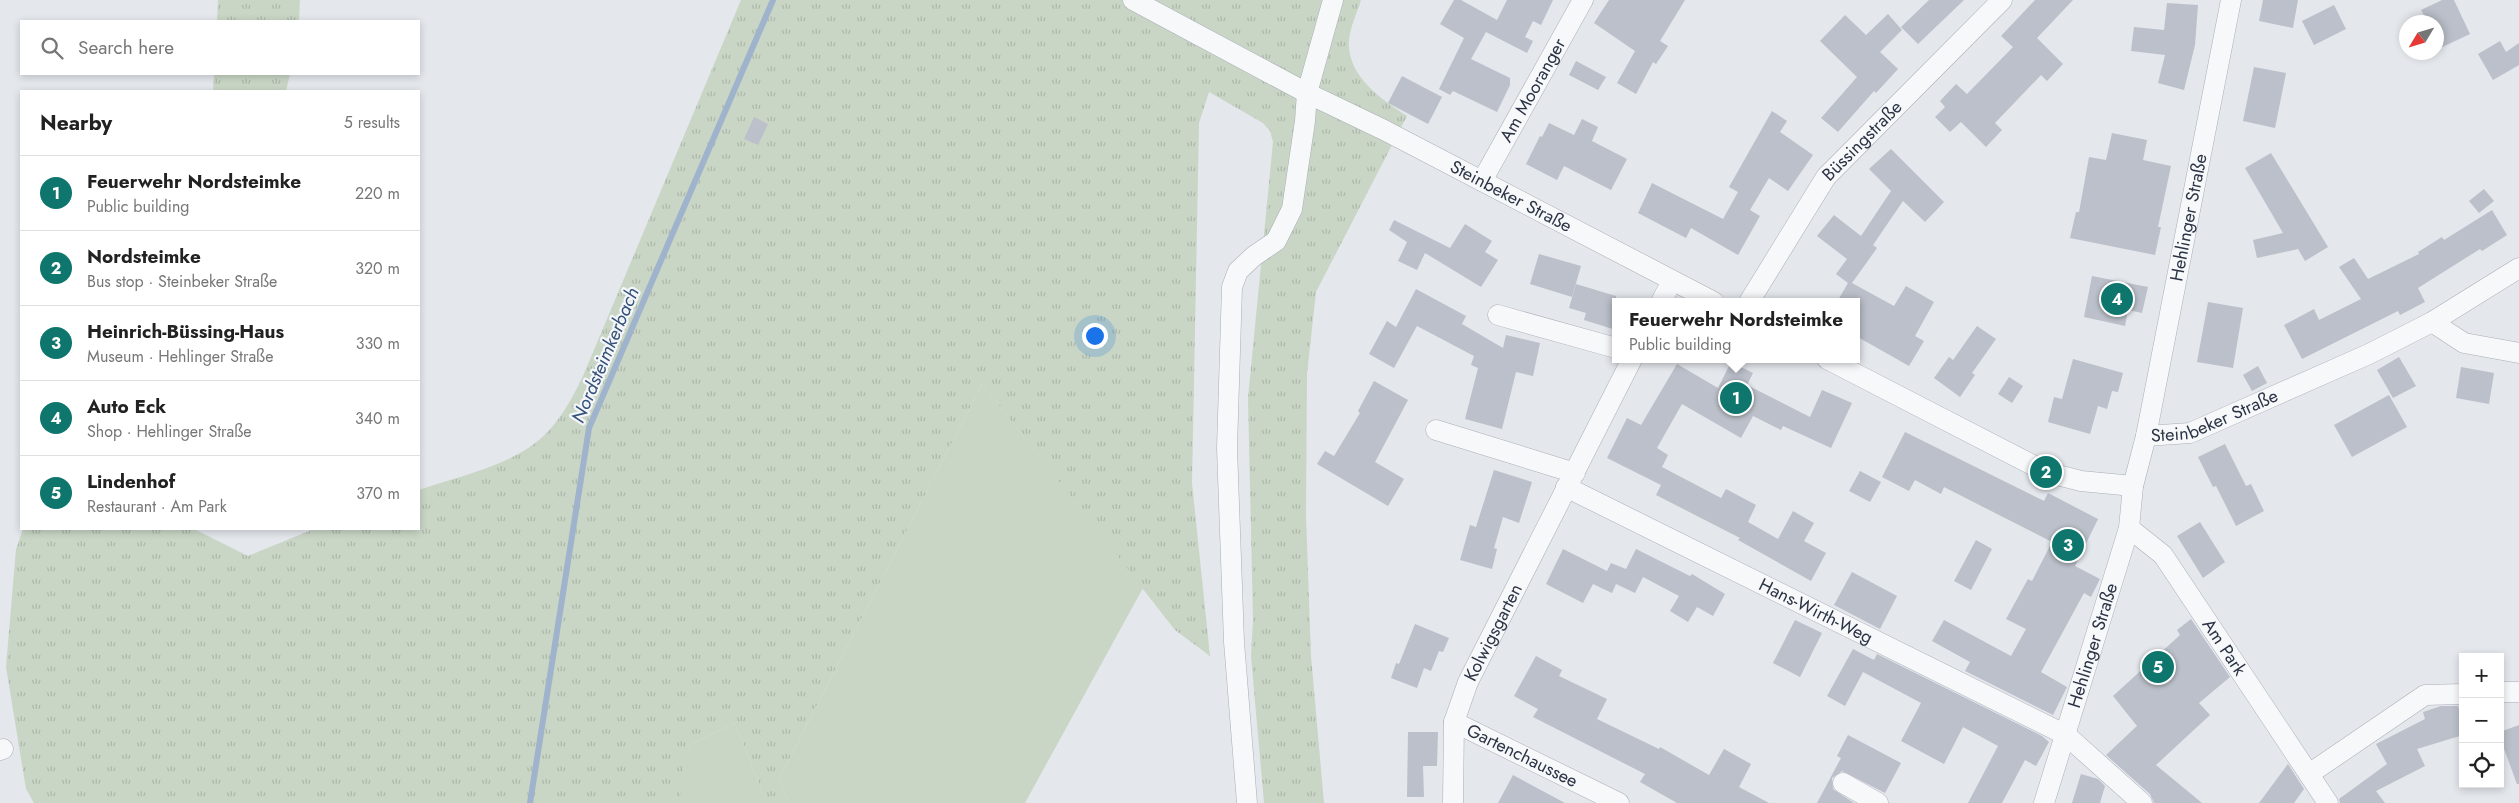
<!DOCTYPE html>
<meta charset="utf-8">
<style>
:root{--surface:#fff;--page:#f2f2f2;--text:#222;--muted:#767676;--line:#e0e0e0;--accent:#0f766e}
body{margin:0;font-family:Jost,sans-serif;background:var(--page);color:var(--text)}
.controls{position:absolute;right:15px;bottom:15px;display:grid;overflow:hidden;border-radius:0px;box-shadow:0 2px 8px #0003}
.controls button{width:45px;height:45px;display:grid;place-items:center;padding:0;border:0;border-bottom:1px solid var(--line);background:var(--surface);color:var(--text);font:25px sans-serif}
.compass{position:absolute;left:2399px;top:15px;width:45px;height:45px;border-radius:50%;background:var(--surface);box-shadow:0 2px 8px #0003;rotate:232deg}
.you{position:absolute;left:1094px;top:335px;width:18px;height:18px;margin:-12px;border:4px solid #fff;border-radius:50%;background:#1a73e8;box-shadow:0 0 0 8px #1a73e833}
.badge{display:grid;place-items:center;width:32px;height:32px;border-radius:50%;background:var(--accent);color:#fff;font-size:16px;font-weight:700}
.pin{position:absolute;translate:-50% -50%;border:2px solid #fff;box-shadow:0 1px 5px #0006}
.popup{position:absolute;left:1612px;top:298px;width:248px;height:65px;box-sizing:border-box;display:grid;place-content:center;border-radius:0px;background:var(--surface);filter:drop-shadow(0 1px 4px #0005);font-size:16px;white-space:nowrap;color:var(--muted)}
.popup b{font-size:19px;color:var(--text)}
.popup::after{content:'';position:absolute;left:50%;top:100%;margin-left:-10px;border:10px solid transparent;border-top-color:var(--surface)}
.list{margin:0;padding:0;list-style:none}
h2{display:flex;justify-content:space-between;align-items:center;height:65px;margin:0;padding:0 20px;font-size:21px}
h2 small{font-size:16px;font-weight:400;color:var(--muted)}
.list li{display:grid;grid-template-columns:32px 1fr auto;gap:15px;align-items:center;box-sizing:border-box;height:75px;padding:0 20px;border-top:1px solid var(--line)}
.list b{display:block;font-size:19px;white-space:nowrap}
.list p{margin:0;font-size:16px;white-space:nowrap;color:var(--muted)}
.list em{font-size:16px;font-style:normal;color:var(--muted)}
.icon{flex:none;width:28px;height:28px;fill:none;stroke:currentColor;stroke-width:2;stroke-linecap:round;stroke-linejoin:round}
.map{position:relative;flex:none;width:2519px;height:803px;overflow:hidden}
.search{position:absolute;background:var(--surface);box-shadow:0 2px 8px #0003;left:20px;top:20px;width:400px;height:55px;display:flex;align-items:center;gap:12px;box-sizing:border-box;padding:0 18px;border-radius:0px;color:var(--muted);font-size:19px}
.panel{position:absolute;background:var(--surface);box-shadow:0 2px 8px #0003;left:20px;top:90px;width:400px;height:440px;border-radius:0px}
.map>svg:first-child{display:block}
</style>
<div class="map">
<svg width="2519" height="803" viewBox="0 0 2519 803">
<defs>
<pattern id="grass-tufts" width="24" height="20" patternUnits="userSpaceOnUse" patternTransform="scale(1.25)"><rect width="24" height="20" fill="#c9d6c5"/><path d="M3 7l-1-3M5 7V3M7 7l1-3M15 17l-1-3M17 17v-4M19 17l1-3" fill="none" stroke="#adb8ab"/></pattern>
</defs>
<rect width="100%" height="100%" fill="#e4e7ec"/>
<g fill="url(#grass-tufts)">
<path d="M218,0H300L299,21H217Z"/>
<path d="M741,0H1361C1357,13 1350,27 1349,41C1347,76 1381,99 1407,116L1316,292L1307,374L1306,516L1311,656L1324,803H1264L1251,656L1253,620L1248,398L1273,142L1270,131L1263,123L1209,92L1199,123L1192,483L1210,656L1175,630L982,384L779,779L789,803H767L735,723L690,745L680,803H34L26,789L6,667L16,549L23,529H194L248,556L314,529H419V490C456,477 501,468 534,444C557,427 571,401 583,376Z"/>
<path d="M214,74H290L286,91H213Z"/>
</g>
<g fill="#c9d6c5">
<path d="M982,384L1143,588L1025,803H789L779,779Z"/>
<path d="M735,723L767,803H680L681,778L690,745Z"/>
</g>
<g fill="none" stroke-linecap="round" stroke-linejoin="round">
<path stroke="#9fb4cc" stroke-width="6" d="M530,803L589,428L773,0"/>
</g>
<g fill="#bbc0ca">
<path d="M1454,0H1461L1497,20L1507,0H1553L1541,25L1533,21L1525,37L1533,41L1527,53L1486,32L1471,59L1510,78V85L1497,112L1453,91L1450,95L1439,89L1464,38L1440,24Z"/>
<path d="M1609,0H1685L1660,41L1668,46L1656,64L1653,62L1636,94L1617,83L1635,51L1594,23Z"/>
<path d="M1929,0H1964L1918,44L1901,27Z"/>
<path d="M2035,0H2073L2037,38L2063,64L2047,81L2041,75L1995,123L2002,130L1986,147L1961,122L1950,132L1935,117L1945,107L1940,101L1956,84L1967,94L2013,47L2001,36Z"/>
<path d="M2263,0H2298L2293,28L2259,21Z"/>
<path d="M2442,0H2454L2470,34L2436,50V22H2428L2421,10Z"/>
<path d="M2167,3L2198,5L2195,45L2184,90L2158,83L2165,55L2131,51L2134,27L2164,30Z"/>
<path d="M2334,5L2346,29L2314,45L2302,21Z"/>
<path d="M1888,14L1902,30L1880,52L1898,69L1876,93L1874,91L1838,132L1821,118L1857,77L1820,41L1845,15L1866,35Z"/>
<path d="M2500,41L2506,52L2519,43V65L2493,80L2478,54Z"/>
<path d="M1576,61L1606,77L1598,90L1569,75Z"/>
<path d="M2254,67L2286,73L2275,128L2243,121Z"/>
<path d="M1402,76L1442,97L1428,124L1388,103Z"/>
<path d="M1772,111L1787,121L1780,132L1813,155L1788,191L1769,178L1750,210L1760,216L1738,255L1691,228L1686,238L1638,213L1652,183L1723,219L1738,192L1729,187Z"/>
<path d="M754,117L768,124L758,145L744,139Z"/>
<path d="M1582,119L1598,127L1592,141L1627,159L1611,190L1564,166L1557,180L1526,164L1540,136L1542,137L1549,123L1574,135Z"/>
<path d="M2112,133L2147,140L2143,160L2171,166L2158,227H2161L2155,255L2070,238L2076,212H2079L2089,157L2106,160Z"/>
<path d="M1891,149L1944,202L1925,222L1903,201L1873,245L1877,248L1852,283L1894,306L1906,286L1934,302L1915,336L1924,341L1909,366L1856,336V302H1837L1848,283L1836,274L1847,259L1817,236L1834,215L1861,236L1891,191L1869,169Z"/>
<path d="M2271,153L2328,247L2305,261L2298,249L2257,258L2253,240L2283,233L2245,168Z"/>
<path d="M2484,189L2494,201L2479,213L2469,201Z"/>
<path d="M2492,210L2507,235L2482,251L2480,249L2418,288L2425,302L2400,315L2398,311L2302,359L2284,325L2314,309L2319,320L2361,299L2339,267L2354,258L2368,279L2419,254L2418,252L2442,237L2444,240Z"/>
<path d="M1394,220L1450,248L1465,224L1492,241L1485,252L1498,260L1481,287L1425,253L1417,270L1398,261L1407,242L1389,230Z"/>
<path d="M1539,254L1581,266L1572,297L1530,284Z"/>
<path d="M2092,276L2148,287L2142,313L2128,310L2125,326L2084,317Z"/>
<path d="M1576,284L1616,296V330L1584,320L1586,313L1569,308Z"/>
<path d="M1416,289L1466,316L1462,324L1503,348L1506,335L1540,343L1533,376L1516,372L1502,429L1465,419L1478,368L1471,365L1474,356L1417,326L1394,368L1369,354L1387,321L1396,327Z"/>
<path d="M2208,302L2243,308L2233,368L2197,362Z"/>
<path d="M1977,326L1996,339L1972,373L1975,375L1960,397L1934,378L1949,357L1953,360Z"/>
<path d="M2399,357L2416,386L2393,398L2377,370Z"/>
<path d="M2073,359L2123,373L2118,392L2112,391L2107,409L2098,406L2090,434L2048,422L2054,397L2062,399Z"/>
<path d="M1731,362L1753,373L1747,385L1810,417L1822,390L1852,403L1831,448L1783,426L1781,430L1753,416L1741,438L1682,404L1657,448L1668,455L1662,467L1721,498L1726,489L1756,505L1748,522L1778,539L1793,511L1814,523L1804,541L1826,553L1811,581L1738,540L1740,538L1656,495L1661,485L1607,458L1627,418L1641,425L1677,364L1718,388Z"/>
<path d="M2258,366L2267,383L2252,391L2243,375Z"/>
<path d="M2461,367L2494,373L2489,404L2456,398Z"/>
<path d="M2009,377L2023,386L2012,403L1998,394Z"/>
<path d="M1374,381L1408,400L1375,462L1404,479L1388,506L1317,464L1325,451L1334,456L1360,413L1358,411Z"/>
<path d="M2389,395L2407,427L2352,457L2334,425Z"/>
<path d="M1905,432L2044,501L2048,493L2098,519L2075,566L2100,579L2091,597L2084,593L2041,672L2067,687L2053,715L1965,671L1970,662L1932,641L1944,620L2011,656L2026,629L2006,619L2028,579L2032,581L2052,542L1944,487L1941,494L1915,480L1909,491L1882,477Z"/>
<path d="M2225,444L2246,486L2251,484L2264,511L2236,526L2216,486L2213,487L2198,457Z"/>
<path d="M1494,470L1532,482L1519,523L1503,517L1494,548L1497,549L1492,569L1460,560L1470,525L1476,527Z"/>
<path d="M1860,471L1881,482L1870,502L1849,491Z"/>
<path d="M2200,522L2225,562L2203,578L2177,536Z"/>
<path d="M1976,540L1992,549L1971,590L1954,581Z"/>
<path d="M1563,549L1607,571L1611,563L1626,569L1636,549L1690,576L1692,574L1725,594L1713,616L1697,607L1688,622L1670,611L1679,596L1643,577L1635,593L1616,584L1612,593L1593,584L1583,603L1546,584Z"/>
<path d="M1852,572L1897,596L1880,629L1834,605Z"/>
<path d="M2191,619L2230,677L2199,703L2210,715L2156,765L2202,803H2154L2150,794L2106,755L2137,726L2113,696L2180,635L2177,630Z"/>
<path d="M1795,620L1822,633L1800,677L1773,663Z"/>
<path d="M1415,624L1449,638L1443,652L1439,651L1431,671L1424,668L1417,688L1391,678L1396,663L1399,664Z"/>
<path d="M1853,649L1874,660L1877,654L2042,736L2049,742L2036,766L2025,760L2002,803H1968L1998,746L1963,727L1944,764L1901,741L1921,703L1863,672L1845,706L1827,696Z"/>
<path d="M1536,656L1562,670L1559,676L1607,699L1597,719L1659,749L1660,747L1709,775L1724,749L1751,764L1739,787L1769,803H1677L1640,782L1645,774L1533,717L1538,709L1514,696Z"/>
<path d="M2441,706H2458L2463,720V735L2417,749L2425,766L2376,791L2385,803H2340L2339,799L2387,764L2376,744L2425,719L2423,712Z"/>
<path d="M2519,725V784H2517L2500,738V732Z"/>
<path d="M1408,732H1438L1437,766H1423L1424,797H1407Z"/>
<path d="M1848,735L1901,763L1885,793L1842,771L1832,778L1833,789L1854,803H1817L1841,758L1837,756Z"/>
<path d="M2288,764L2304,789L2294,803H2259Z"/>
<path d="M2081,774L2098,779L2105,786L2100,803H2072Z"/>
<path d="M1513,775L1565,803H1498Z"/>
</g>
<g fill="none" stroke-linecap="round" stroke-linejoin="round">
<defs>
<g id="minor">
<path id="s1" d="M1133,0L1307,93L1384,130L1714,302"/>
<path id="s2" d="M1482,181L1583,0"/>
<path d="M1661,302L1672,281"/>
<path id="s3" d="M1749,302L1826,177L2002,0"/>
<path d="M1498,315L1616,348"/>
<path d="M2432,322L2464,343L2519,353"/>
<path id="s4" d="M1827,359L2046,472L2081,481L2133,486L2146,436L2231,0"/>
<path d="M1436,430L1575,473"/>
<path id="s5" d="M2146,436L2190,433L2369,354L2432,322L2519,268"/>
<path id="s6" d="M1566,487L2066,735L2142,803"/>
<path id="s7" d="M2129,528L2163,555L2328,803"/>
<path d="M2500,692H2519"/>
<path id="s8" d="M1454,722L1619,803"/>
<path d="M0,750L3,749"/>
<path d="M2309,774L2425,695L2463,694"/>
<path d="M1843,783L1878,803"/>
<path d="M1247,803L1234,642L1227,448L1232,287L1238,271L1254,256L1276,241L1292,209L1305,121L1307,93L1333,0"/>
<path id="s9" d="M1453,803L1454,722L1468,682L1632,359"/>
<path id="s10" d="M2044,803L2129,528L2133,486"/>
</g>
</defs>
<use href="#minor" stroke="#a9aeb7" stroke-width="21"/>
<use href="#minor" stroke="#f7f8fa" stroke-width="20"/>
</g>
<g text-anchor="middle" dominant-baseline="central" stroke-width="4.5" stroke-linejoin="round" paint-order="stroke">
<g font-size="18" fill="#2b3445" stroke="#f4f6f9">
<text stroke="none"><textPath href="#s2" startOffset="104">Am Mooranger</textPath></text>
<text stroke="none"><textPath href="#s3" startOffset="198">Büssingstraße</textPath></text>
<text stroke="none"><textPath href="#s1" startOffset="426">Steinbeker Straße</textPath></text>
<text stroke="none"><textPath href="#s4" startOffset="609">Hehlinger Straße</textPath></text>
<text stroke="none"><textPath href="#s5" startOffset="72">Steinbeker Straße</textPath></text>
<text stroke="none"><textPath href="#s6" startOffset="279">Hans-Wirth-Weg</textPath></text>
<text stroke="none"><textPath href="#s9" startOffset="179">Kolwigsgarten</textPath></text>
<text stroke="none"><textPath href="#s10" startOffset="165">Hehlinger Straße</textPath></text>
<text stroke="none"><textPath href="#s7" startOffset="154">Am Park</textPath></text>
<text stroke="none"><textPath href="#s8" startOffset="76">Gartenchaussee</textPath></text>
</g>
<g font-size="19" font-style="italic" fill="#34527a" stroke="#f4f6f9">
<text transform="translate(605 355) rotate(-67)">Nordsteimkerbach</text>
</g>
</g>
</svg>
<div class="controls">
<button>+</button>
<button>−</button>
<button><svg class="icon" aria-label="locate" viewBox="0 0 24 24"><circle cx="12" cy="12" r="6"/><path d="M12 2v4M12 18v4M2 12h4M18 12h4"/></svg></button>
</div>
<svg class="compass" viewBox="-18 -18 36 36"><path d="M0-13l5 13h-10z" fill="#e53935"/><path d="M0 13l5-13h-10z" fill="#767676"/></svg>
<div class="you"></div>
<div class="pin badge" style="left:1736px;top:398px">1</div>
<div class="popup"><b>Feuerwehr Nordsteimke</b>Public building</div>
<div class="pin badge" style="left:2046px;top:472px">2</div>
<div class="pin badge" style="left:2068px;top:545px">3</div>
<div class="pin badge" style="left:2117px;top:299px">4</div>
<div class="pin badge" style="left:2158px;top:667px">5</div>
<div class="search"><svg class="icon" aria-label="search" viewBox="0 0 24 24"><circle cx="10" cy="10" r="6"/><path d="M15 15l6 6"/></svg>Search here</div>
<section class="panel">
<h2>Nearby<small>5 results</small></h2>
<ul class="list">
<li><span class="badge">1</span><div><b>Feuerwehr Nordsteimke</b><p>Public building</p></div><em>220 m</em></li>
<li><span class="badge">2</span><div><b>Nordsteimke</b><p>Bus stop · Steinbeker Straße</p></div><em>320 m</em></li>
<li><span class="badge">3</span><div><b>Heinrich-Büssing-Haus</b><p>Museum · Hehlinger Straße</p></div><em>330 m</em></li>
<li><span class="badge">4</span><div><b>Auto Eck</b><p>Shop · Hehlinger Straße</p></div><em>340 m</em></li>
<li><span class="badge">5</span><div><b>Lindenhof</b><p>Restaurant · Am Park</p></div><em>370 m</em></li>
</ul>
</section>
</div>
